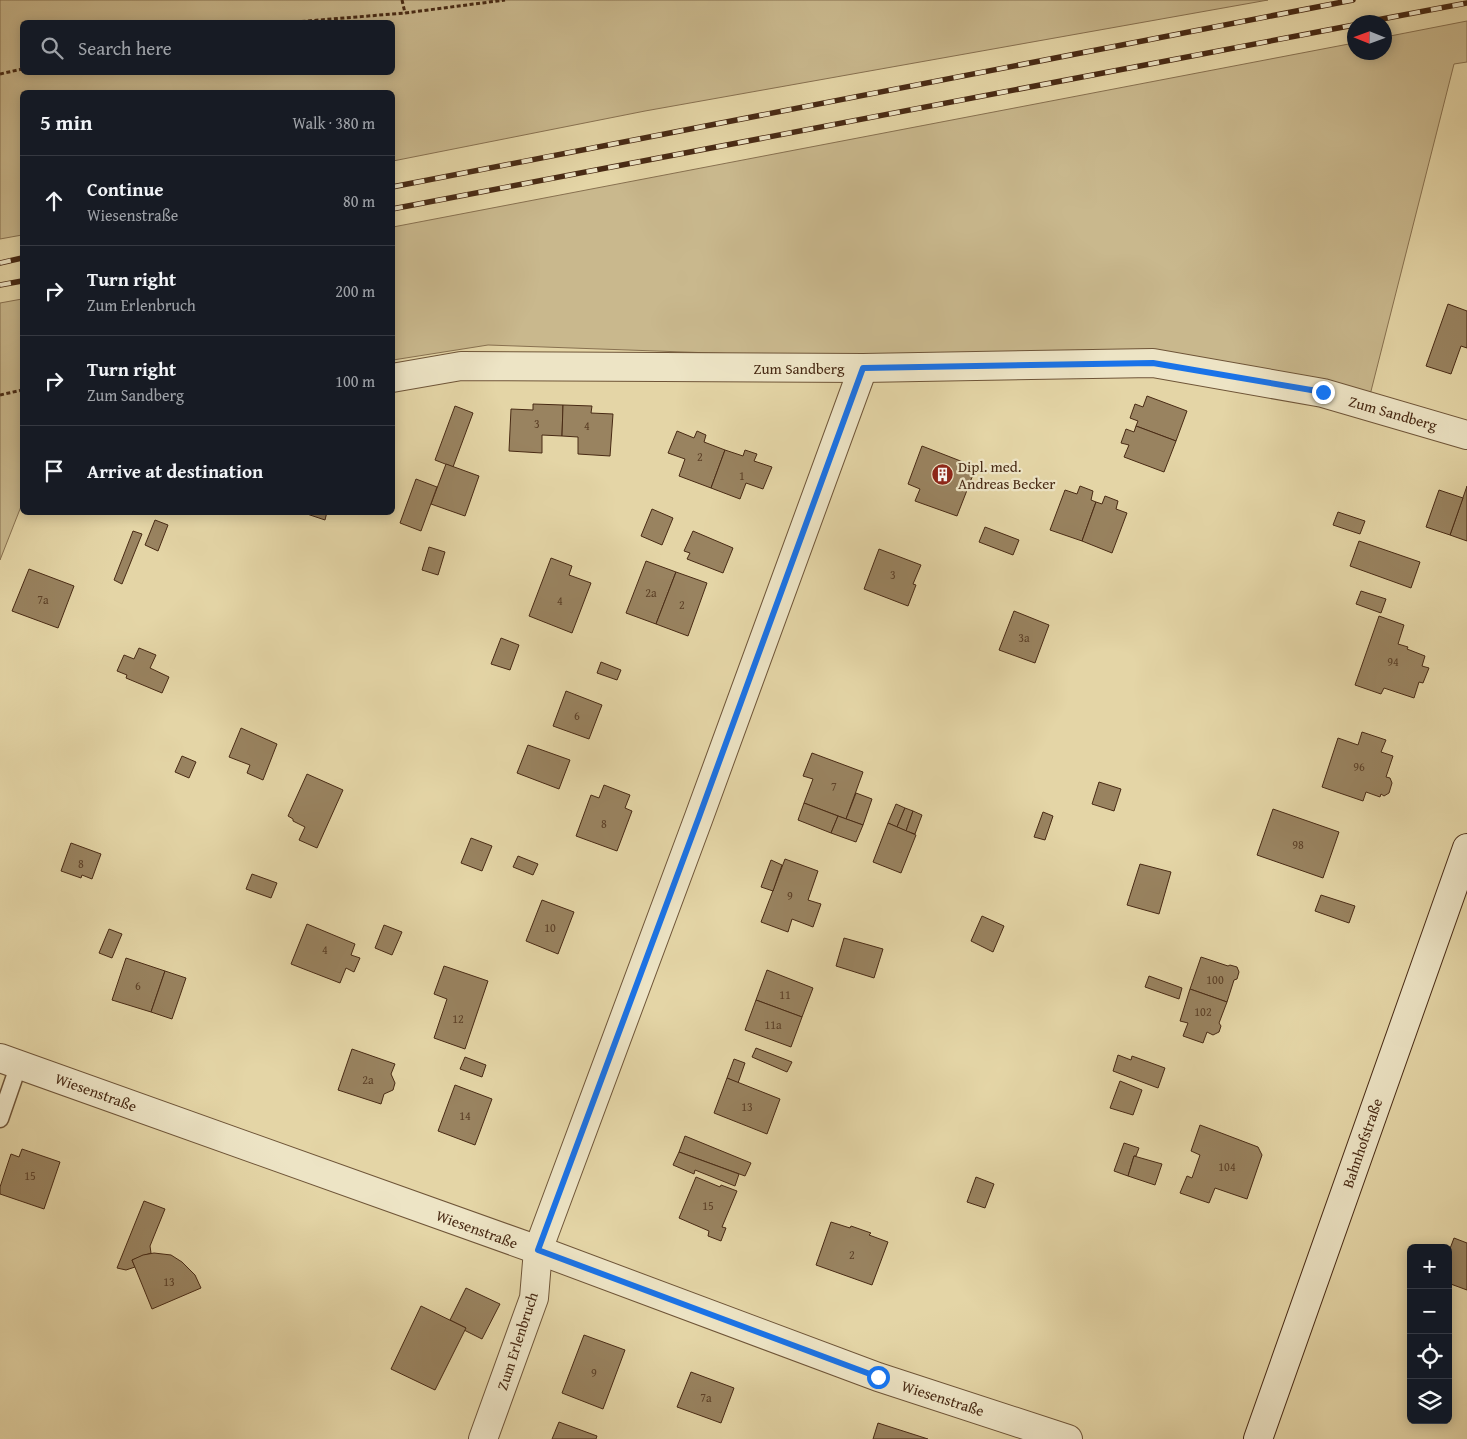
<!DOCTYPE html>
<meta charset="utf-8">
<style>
:root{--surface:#171b24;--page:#242831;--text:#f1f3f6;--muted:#9ea1a6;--line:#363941}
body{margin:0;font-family:"Gentium Book Plus",serif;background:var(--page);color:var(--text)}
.controls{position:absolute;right:15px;bottom:15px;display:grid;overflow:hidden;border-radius:8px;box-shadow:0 2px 12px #0003}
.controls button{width:45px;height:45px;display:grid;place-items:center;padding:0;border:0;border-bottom:1px solid var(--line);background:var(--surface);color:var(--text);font:25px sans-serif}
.compass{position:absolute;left:1347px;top:15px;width:45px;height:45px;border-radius:50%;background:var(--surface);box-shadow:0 2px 12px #0003;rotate:271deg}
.stop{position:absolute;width:15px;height:15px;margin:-11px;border:4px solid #1a73e8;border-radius:50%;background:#fff}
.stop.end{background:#1a73e8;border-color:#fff;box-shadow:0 1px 5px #0008}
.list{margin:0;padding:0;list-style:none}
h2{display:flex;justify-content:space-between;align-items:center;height:65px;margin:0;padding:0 20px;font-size:21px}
h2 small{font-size:16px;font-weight:400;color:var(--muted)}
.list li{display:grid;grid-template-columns:32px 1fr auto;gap:15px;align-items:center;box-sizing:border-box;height:90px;padding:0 20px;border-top:1px solid var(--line)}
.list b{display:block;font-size:19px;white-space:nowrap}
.list p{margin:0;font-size:16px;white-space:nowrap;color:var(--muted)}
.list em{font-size:16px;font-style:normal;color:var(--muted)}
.icon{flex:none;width:28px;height:28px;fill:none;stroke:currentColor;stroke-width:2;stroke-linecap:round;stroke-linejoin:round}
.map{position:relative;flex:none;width:1467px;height:1439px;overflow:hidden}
.search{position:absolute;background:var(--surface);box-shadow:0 2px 12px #0003;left:20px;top:20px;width:375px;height:55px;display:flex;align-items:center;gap:12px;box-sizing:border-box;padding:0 18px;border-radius:8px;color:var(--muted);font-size:19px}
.panel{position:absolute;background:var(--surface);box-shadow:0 2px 12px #0003;left:20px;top:90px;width:375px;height:425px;border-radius:8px}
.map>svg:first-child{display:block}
</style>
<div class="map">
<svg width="1467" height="1439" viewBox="0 0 1467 1439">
<rect width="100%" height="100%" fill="#e4d5a6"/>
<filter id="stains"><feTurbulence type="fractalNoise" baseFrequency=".004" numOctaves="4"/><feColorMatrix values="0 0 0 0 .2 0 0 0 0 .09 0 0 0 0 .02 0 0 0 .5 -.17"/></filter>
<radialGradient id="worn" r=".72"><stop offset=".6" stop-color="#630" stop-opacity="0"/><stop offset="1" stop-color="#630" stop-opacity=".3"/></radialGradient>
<g fill="#c9b88d" stroke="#887150" fill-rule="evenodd">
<path d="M0,0H1268L645,111L393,161L392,92H22V235L0,239ZM22,22H392V72H22Z"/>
<path d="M1467,21V62L1454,64L1370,395L1144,351L852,358L488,345L393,360V227L1354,43V52H1384L1385,37Z"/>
<path d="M22,299V504L0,560V303Z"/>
</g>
<g fill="#998360" stroke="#482a14">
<path d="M1448,304L1467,311V348L1461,346L1451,374L1426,366Z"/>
<path d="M1147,396L1187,411L1176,441L1136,426L1138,421L1130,418L1135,404L1143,407Z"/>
<path d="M533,404L563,405L562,436L542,435V453L509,451L511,409L533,410Z"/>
<path d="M563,405L592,406L591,413L613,414L610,456L578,454V437L562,436Z"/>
<path d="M455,406L473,413L453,467L435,460Z"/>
<path d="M1136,426L1176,441L1164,472L1124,457L1129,445L1121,443L1126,429L1134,432Z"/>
<path d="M677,431L694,438L697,431L706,435L704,442L725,450L711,488L679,476L685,459L668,453Z"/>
<path d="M922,446L976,467L957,516L915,501L920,489L908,484Z"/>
<path d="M725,450L743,456L745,450L757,454L754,461L772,467L763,489L746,483L740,499L711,488Z"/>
<path d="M446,464L479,476L465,516L431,504Z"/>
<path d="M416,479L437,487L421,531L400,523Z"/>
<path d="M1080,486L1093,491L1091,500L1096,502L1082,541L1050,530L1065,490L1077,494Z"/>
<path d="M1467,486V541L1450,535Z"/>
<path d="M1439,490L1463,498L1450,535L1426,527Z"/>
<path d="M1105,496L1118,501L1116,509L1127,513L1112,553L1082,541L1096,502L1102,504Z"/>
<path d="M652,509L673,518L662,545L641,536Z"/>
<path d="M301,512H327L325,520Z"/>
<path d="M1338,512L1365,521L1360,534L1333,525Z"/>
<path d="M155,520L168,525L158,551L145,545Z"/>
<path d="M985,527L1019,540L1013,555L979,542Z"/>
<path d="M133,531L142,534L122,584L114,580Z"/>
<path d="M693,531L733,548L723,573L687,559L690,553L684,551Z"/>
<path d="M1359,541L1420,562L1411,588L1350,566Z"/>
<path d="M429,547L445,552L438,575L422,570Z"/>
<path d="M879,549L921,565L913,584L916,585L908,606L864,589Z"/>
<path d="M551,558L572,566L569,575L591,583L572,633L529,616Z"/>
<path d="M646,561L676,572L656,624L626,613Z"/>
<path d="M29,569L74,586L58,628L12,611Z"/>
<path d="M676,572L707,583L688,636L656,624Z"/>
<path d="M1361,591L1386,599L1381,613L1356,604Z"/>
<path d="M1014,611L1049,625L1035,663L999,650Z"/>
<path d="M1379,616L1404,625L1398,644L1408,647L1407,649L1425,656L1422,666L1429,668L1423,683L1419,682L1414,698L1384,688L1381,694L1355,685Z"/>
<path d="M501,638L519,645L510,670L491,664Z"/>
<path d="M139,648L156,655L150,668L169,677L162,693L126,678L127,675L117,671L124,655L134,659Z"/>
<path d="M601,662L621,670L617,680L597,673Z"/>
<path d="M566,691L602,705L589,739L553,726Z"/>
<path d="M241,728L277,744L263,780L247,773L250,765L229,757Z"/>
<path d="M1362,732L1386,740L1381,752L1393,756L1386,777L1390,778L1392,783L1389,793L1384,796L1381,794L1380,797L1366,792L1363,801L1322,787L1338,738L1358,745Z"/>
<path d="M528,745L570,760L559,789L517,773Z"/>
<path d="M812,753L863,772L846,819L804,803L813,779L803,776Z"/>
<path d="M182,756L196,762L189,778L175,772Z"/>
<path d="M307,774L343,790L317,848L299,840L305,827L293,821V819L288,816Z"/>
<path d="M1099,782L1121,789L1114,811L1092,804Z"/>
<path d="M604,785L630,795L625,808L632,811L617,851L576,836L591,795L599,798Z"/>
<path d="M856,793L872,799L863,825L846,819Z"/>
<path d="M804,803L838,816L831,833L798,820Z"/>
<path d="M896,804L905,808L897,827L888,823Z"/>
<path d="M905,808L913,811L906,831L897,827Z"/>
<path d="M1273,809L1339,832L1323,878L1257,855Z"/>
<path d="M913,811L922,815L915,834L906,831Z"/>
<path d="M1043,812L1053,816L1045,840L1034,837Z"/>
<path d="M838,816L863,825L856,842L831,833Z"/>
<path d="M888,823L916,835L901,873L873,862Z"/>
<path d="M471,838L492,846L482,871L461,863Z"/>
<path d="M71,843L101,854L92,879L82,875L81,878L61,871Z"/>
<path d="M518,856L538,864L533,875L513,867Z"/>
<path d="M785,859L818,871L808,900L821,904L813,927L792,919L788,932L761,922Z"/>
<path d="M771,860L782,865L773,891L761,887Z"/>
<path d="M1140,864L1171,872L1159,914L1127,905Z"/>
<path d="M252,874L277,883L271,898L246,889Z"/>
<path d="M1321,895L1355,906L1349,923L1315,911Z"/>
<path d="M542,900L574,912L558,954L526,941Z"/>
<path d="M982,916L1004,926L993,952L971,941Z"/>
<path d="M307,924L355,944L351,955L360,958L354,972L346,968L340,983L291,964Z"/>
<path d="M384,925L402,932L392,955L375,948Z"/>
<path d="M109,929L122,934L112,958L99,953Z"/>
<path d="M844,938L883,949L874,978L836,966Z"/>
<path d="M1201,957L1228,966L1230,965L1237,967L1239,972L1237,979L1234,980L1227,1002L1190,989Z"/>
<path d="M126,958L165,971L151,1012L112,1000Z"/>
<path d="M444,966L488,981L465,1049L434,1038L447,999L434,994Z"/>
<path d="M767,970L813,988L802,1017L756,1000Z"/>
<path d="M165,971L186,978L172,1019L151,1012Z"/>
<path d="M1149,976L1182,988L1179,999L1145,987Z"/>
<path d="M1190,989L1227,1002L1219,1023L1221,1026L1219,1032L1213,1035L1207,1032L1203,1043L1183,1036L1188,1023L1180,1021Z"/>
<path d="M756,1000L802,1017L791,1047L745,1030Z"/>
<path d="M756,1048L792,1062L787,1072L752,1057Z"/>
<path d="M352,1049L395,1064L391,1074L395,1083L393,1090L384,1094L381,1104L338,1090Z"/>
<path d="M1118,1055L1131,1060L1132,1056L1165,1068L1158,1088L1113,1071Z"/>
<path d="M465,1057L486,1065L482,1077L460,1069Z"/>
<path d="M734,1059L745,1063L738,1083L727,1078Z"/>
<path d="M727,1078L780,1099L767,1134L714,1113Z"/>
<path d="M1120,1081L1142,1090L1133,1115L1110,1108Z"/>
<path d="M455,1085L492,1099L475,1145L438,1131Z"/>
<path d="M1200,1125L1258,1147L1262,1155L1247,1199L1215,1188L1209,1203L1180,1193L1187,1176L1192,1178L1200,1155L1191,1151Z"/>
<path d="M685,1136L751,1163L745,1176L679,1152Z"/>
<path d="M1124,1143L1139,1148L1136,1156H1134L1128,1176L1114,1171Z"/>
<path d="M22,1149L60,1162L44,1209L0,1194V1187L11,1154L19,1157Z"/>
<path d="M679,1152L739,1174L735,1186L695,1170L694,1174L673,1165Z"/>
<path d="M1134,1156L1162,1164L1155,1185L1128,1176Z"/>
<path d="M696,1177L720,1187L721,1185L737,1191L722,1227L726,1228L721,1241L708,1236L709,1231L679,1218Z"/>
<path d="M976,1177L994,1184L985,1208L967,1202Z"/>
<path d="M144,1201L165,1209L150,1246L151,1253L132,1260L135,1267L126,1270L117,1268Z"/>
<path d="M831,1222L850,1228L851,1226L871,1233L869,1235L888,1242L872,1285L816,1265Z"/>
<path d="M1454,1238L1467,1243V1290L1448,1283V1254Z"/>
<path d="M154,1253L171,1255L182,1262L195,1275L201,1288L152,1309L132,1260L143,1255Z"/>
<path d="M466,1288L500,1304L482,1339L464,1330L466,1328L450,1320Z"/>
<path d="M421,1306L466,1328L435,1390L391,1369Z"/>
<path d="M584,1335L625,1350L603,1409L562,1393Z"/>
<path d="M691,1372L734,1388L721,1423L677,1407Z"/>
<path d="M559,1422L597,1436L596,1439H552Z"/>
<path d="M878,1423L928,1439H873Z"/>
</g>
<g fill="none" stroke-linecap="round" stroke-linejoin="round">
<defs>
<path id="service" d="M0,1119L19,1064"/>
<g id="minor">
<path d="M392,378L461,366L863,368L1153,363L1323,393L1467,435"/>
<path d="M0,1058L538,1250L878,1377L1068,1439"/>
<path d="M483,1439L534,1298L538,1250L699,817L863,368"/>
</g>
<path id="secondary" d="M1258,1439L1467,848"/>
</defs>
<use href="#service" stroke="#6f5538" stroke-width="19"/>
<use href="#minor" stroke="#6f5538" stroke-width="30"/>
<use href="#secondary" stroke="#482a14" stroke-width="30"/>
<g stroke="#482a14" stroke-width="3" stroke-dasharray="4 2.5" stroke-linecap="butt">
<path d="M402,0L405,13"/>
<path d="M295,22L405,13L505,0"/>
<path d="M0,74L22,69"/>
<path d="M0,395L22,390"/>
</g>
<use href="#service" stroke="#ede4c5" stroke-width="16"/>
<use href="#minor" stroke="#ede4c5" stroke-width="28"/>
<use href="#secondary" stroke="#ede4c5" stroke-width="28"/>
<defs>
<g id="rail">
<path d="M1366,22L1467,3"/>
<path d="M392,187L1353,0"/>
<path d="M392,209L1354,25"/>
<path d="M0,263L22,258"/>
<path d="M0,285L22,281"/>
</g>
</defs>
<use href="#rail" stroke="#482a14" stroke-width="5.5"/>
<use href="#rail" stroke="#ede4c5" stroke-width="4" stroke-dasharray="11" stroke-linecap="butt"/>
</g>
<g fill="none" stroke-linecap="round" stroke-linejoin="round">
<path stroke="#1a73e8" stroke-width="6" d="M878,1377L538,1250L699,817L863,368L1153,363L1323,392"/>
</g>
<defs>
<symbol id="building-disc" viewBox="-11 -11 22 22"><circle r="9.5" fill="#8f2418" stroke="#ede4c5"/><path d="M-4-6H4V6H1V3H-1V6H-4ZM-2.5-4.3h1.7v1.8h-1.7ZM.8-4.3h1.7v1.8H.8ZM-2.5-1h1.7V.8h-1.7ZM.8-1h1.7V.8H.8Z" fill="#fff"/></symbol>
</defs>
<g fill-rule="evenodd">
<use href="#building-disc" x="930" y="462" width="25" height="25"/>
</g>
<g text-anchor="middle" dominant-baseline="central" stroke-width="4.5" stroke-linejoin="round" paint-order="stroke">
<g font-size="12" fill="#5c4027">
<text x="537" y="423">3</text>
<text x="587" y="425">4</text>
<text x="700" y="456">2</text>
<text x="742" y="475">1</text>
<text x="893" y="574">3</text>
<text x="651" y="592">2a</text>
<text x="43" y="599">7a</text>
<text x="560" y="600">4</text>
<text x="682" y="604">2</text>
<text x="1024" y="637">3a</text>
<text x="1393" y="661">94</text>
<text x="577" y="715">6</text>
<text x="1359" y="766">96</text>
<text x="834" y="786">7</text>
<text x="604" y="823">8</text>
<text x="1298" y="844">98</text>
<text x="81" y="863">8</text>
<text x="790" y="895">9</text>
<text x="550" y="927">10</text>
<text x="325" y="949">4</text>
<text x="1215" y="979">100</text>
<text x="138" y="985">6</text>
<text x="785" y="994">11</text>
<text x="1203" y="1011">102</text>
<text x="458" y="1018">12</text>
<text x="773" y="1024">11a</text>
<text x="368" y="1079">2a</text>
<text x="747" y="1106">13</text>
<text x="465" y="1115">14</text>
<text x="1227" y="1166">104</text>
<text x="30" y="1175">15</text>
<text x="708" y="1205">15</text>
<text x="852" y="1254">2</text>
<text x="169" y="1281">13</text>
<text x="594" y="1372">9</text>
<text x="706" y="1397">7a</text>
</g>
<g font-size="15" fill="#482a14" stroke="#ede4c5">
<text x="799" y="368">Zum Sandberg</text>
<text transform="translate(1393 413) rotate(16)">Zum Sandberg</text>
<text transform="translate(96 1092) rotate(20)">Wiesenstraße</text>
<text transform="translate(1362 1143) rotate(-71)">Bahnhofstraße</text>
<text transform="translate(477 1229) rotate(20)">Wiesenstraße</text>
<text transform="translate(517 1341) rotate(-72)">Zum Erlenbruch</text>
<text transform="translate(943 1398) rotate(18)">Wiesenstraße</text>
</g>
<g font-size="15" fill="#482a14" stroke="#ede4c5" text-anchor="start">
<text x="958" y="466">Dipl. med.<tspan x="958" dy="17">Andreas Becker</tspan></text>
</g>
</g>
<rect width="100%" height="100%" filter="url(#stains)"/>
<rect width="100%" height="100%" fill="url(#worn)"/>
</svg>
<div class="controls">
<button>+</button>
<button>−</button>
<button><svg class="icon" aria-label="locate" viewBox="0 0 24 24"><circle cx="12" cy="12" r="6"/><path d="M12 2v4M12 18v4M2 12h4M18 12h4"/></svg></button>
<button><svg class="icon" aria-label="layers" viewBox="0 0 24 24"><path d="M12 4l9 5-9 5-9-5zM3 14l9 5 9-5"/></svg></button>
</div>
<svg class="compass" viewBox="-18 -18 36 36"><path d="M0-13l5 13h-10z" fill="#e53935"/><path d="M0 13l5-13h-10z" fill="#9ea1a6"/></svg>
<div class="stop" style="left:878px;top:1377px"></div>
<div class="stop end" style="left:1323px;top:392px"></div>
<div class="search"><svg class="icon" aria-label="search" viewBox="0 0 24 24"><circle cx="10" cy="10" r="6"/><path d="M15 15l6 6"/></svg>Search here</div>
<section class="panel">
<h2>5 min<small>Walk · 380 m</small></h2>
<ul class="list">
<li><svg class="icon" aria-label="ahead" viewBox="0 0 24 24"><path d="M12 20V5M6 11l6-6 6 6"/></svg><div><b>Continue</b><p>Wiesenstraße</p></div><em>80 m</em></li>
<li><svg class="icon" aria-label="right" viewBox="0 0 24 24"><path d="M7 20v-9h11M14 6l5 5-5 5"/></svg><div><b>Turn right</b><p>Zum Erlenbruch</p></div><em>200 m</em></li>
<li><svg class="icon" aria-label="right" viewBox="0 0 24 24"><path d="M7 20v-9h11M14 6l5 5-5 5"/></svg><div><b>Turn right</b><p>Zum Sandberg</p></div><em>100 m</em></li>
<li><svg class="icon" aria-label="arrive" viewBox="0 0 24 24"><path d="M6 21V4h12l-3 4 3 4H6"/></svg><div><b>Arrive at destination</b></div></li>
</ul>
</section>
</div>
